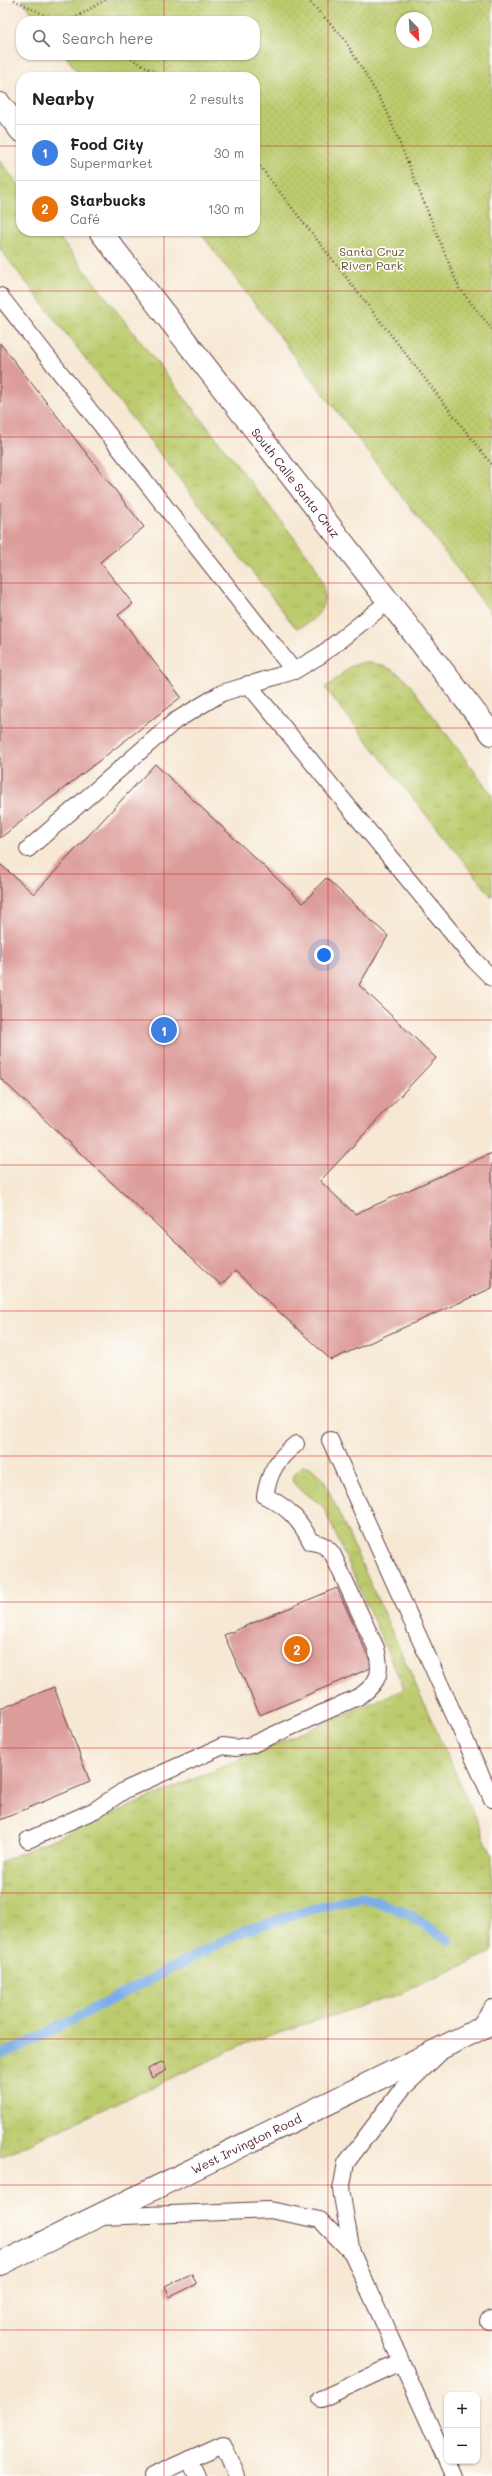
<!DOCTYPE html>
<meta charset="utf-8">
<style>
:root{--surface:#fff;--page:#f6f6f6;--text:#222;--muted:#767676;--line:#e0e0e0;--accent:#0f766e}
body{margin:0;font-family:Mali,sans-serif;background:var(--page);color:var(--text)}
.controls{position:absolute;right:12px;bottom:12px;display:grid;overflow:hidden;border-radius:8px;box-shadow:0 1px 3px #0004}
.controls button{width:36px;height:36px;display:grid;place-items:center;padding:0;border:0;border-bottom:1px solid var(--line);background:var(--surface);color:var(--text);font:20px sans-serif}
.compass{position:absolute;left:396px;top:12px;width:36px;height:36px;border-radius:50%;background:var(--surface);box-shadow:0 1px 3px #0004;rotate:156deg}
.you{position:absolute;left:324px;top:955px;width:14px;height:14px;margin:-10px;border:3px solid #fff;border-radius:50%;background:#1a73e8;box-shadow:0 0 0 6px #1a73e833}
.badge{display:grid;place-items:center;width:26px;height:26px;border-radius:50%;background:var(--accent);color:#fff;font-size:13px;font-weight:700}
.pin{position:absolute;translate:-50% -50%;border:2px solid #fff;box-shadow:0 1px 4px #0006}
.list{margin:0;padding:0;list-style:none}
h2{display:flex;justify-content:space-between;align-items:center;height:52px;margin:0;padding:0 16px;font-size:17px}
h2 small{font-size:13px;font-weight:400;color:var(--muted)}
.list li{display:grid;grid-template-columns:26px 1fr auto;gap:12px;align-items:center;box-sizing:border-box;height:56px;padding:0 16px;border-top:1px solid var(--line)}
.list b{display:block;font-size:15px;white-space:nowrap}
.list p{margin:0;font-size:13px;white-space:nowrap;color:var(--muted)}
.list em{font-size:13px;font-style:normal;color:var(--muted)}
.icon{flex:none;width:22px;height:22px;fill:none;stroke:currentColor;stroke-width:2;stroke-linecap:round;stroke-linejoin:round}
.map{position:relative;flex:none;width:492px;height:2476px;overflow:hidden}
.search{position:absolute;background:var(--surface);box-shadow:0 1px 3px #0004;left:16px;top:16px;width:244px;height:44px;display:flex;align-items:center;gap:10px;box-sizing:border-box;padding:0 14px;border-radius:16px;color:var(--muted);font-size:15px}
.panel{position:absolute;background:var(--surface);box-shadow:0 1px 3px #0004;left:16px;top:72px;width:244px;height:164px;border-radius:16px}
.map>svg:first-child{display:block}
</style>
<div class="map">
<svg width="492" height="2476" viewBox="0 0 492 2476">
<defs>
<pattern id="grass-tufts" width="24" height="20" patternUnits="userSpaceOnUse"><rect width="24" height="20" fill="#bccb6d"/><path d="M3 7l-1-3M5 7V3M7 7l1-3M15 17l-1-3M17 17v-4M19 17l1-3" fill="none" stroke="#a3ae5f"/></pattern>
<pattern id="park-dots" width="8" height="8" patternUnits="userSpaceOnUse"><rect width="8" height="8" fill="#bccb6d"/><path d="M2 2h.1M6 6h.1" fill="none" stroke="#a3ae5f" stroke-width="1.8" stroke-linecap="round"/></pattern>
</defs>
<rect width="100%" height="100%" fill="#fdfcf7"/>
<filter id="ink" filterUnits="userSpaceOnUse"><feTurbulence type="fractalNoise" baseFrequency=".025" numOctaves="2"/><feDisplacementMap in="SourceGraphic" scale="8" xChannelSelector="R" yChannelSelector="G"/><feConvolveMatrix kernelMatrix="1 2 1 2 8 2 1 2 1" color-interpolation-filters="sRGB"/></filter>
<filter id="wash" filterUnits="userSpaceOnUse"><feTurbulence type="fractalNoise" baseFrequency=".012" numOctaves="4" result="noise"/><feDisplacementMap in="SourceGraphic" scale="16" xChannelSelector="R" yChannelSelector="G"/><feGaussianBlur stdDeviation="0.9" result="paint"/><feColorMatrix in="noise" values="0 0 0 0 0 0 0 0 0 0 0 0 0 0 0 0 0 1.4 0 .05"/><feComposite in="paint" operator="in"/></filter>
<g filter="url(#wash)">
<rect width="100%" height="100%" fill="#f6e8d3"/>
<g fill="url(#grass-tufts)" stroke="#83754c">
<path d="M0,161L21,188V231H54L313,562C328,590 332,612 299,628L295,627L0,249Z"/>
<path d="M363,662C382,664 393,668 407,681L492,795V897L325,688L350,667Z"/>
<path d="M303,1465L310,1467L324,1480L492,1855V1952L400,1994L252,2041L0,2157V1862L404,1689L324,1508C315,1497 298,1493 292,1480L295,1473Z"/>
</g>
<path fill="url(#park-dots)" stroke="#83754c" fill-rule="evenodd" d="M22,0H492V614L199,231H255V77H81L65,55H255V21H38ZM402,18H426V42H402Z"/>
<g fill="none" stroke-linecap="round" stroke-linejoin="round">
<path stroke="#7cade7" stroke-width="10" d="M0,2054L18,2048L243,1931L313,1909L361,1897L405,1912L449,1941"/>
</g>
<g id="blocks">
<g fill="#dc9c9a">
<path d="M0,343L144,527L100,562L133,604L118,615L181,697L0,838Z"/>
<path d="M155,764L303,903L326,878L388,936L359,985L436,1058L320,1181L355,1214L492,1153V1288L331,1360L235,1271L221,1285L0,1078V864L34,894Z"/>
<path d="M337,1588L373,1667L260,1715L224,1635Z"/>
<path d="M54,1687L90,1782L0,1820V1709Z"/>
<path d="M163,2061L167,2070L152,2078L148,2069Z"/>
<path d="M191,2274L197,2284L170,2297L165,2286Z"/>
</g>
</g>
</g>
<g filter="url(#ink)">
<use href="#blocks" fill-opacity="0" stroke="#643d44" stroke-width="1"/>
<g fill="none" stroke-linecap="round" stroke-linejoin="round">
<defs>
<g id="service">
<path d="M0,296L294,671"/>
<path d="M248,684L475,961L492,978"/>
<path d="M28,849L175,721L222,693L294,671L321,655L389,601"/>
<path d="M330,1440L492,1799"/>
<path d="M28,1840L95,1810L125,1790L223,1746L236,1748L251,1745L360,1696C380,1682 382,1672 376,1648L333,1555C327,1546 321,1543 311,1542C300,1520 288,1507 265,1496C269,1472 277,1459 296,1444"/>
<path d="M477,2029L492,2008"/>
<path d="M101,2217L270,2210L320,2220L352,2253L341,2190L346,2163L402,2089L439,2054"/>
<path d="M352,2253L453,2476"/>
<path d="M488,2321L492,2319"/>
<path d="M321,2399L401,2362"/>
<path d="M189,2459L197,2476"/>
<path d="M152,2476L223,2444L237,2476"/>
</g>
<g id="tertiary">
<path d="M0,104L21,131"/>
<path id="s1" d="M100,231L492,734"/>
</g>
<g id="secondary">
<path id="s2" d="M0,2264L492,2023"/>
</g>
</defs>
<use href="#service" stroke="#643d44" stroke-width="18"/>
<use href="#tertiary" stroke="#643d44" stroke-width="24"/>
<use href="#secondary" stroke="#643d44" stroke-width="24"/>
<g stroke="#643d44" stroke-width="2.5" stroke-dasharray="1 3" stroke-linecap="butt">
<path d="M14,0L57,21"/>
<path d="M308,0L343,37L385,107L459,288L492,329"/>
<path d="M70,21L105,0"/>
<path d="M124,55L165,77"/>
<path d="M255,160L492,465"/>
</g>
<use href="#service" stroke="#fff" stroke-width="16"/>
<use href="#tertiary" stroke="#fff" stroke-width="22"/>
<use href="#secondary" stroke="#fff" stroke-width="22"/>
</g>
</g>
<path fill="none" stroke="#d62828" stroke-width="1" stroke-opacity="0.55" d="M164,0V21M328,0V2476M164,55V77M0,146H21M255,146H492M164,231V2476M0,291H492M0,437H492M0,583H492M0,728H492M0,874H492M0,1020H492M0,1165H492M0,1311H492M0,1456H492M0,1602H492M0,1748H492M0,1893H492M0,2039H492M0,2185H492M0,2330H492"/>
<g text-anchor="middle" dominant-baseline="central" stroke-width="3.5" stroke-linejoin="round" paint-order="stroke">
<g font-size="12" fill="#6c533f" stroke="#fdfcf7">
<text x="372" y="251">Santa Cruz<tspan x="372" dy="14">River Park</tspan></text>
</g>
<g font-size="12" fill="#4a1f2b" stroke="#fdfcf7">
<text stroke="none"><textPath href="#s1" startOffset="319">South Calle Santa Cruz</textPath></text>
<text stroke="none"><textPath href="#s2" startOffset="274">West Irvington Road</textPath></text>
</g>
</g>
</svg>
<div class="controls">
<button>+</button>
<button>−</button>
</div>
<svg class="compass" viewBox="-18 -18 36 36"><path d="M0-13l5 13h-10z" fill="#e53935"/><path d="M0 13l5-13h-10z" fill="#767676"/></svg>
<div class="you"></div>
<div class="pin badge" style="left:164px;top:1030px;background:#3f7fe0">1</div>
<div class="pin badge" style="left:297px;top:1649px;background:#e8710a">2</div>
<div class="search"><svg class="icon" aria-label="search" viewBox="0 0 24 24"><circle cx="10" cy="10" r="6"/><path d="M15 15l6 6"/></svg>Search here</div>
<section class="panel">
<h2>Nearby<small>2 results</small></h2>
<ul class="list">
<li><span class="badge" style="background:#3f7fe0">1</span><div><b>Food City</b><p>Supermarket</p></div><em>30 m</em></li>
<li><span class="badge" style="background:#e8710a">2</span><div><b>Starbucks</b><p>Café</p></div><em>130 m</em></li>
</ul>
</section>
</div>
